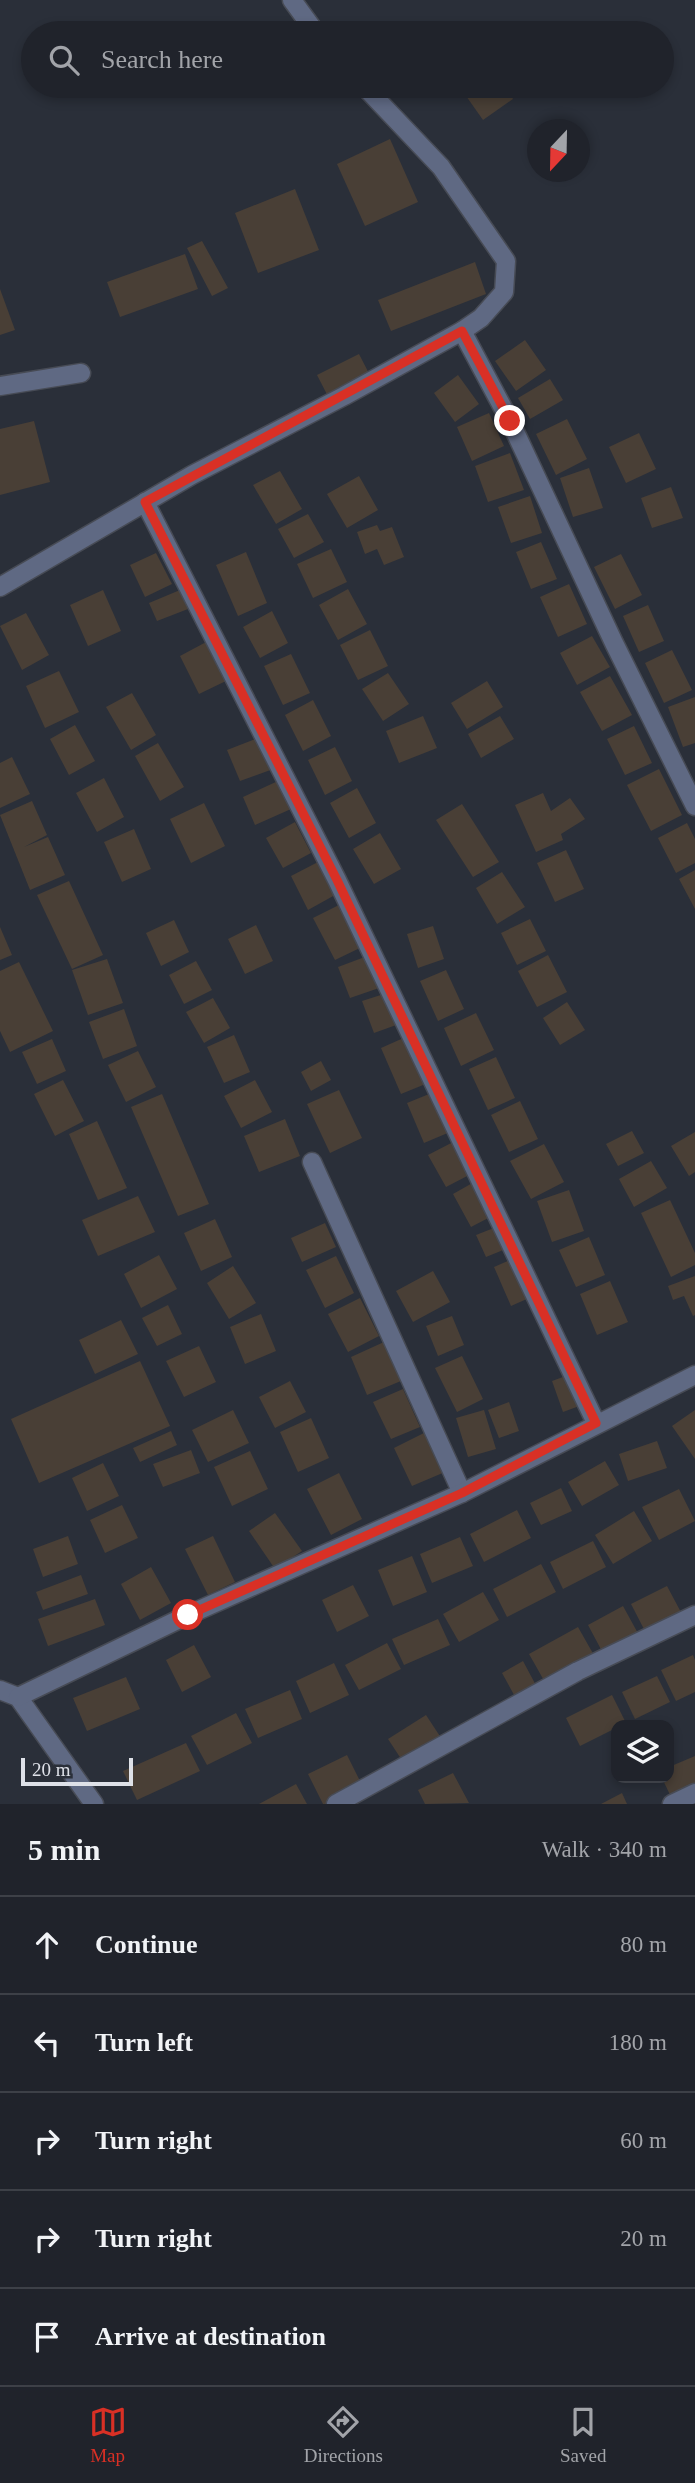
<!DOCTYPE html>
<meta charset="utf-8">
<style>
:root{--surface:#20232b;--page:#2d2f37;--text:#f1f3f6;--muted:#a2a4a9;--line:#3d4047;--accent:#d93025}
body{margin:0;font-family:"Times New Roman",serif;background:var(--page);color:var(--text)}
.controls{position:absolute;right:21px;bottom:21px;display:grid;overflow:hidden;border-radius:14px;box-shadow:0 4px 10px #0003}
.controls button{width:63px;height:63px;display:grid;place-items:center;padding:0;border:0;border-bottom:2px solid var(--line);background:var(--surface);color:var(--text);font:35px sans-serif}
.compass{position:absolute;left:527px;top:119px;width:63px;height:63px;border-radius:50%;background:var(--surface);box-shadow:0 4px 10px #0003;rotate:202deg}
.scale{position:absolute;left:21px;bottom:18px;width:112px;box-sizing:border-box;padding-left:7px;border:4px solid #dee1e8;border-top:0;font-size:19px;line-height:24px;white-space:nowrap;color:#dee1e8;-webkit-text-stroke:5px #2a2f39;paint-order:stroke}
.stop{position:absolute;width:21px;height:21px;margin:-16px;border:5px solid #d93025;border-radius:50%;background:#fff}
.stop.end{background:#d93025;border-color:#fff;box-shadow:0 2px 7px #0008}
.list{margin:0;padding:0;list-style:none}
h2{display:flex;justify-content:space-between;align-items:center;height:91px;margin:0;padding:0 28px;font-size:30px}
h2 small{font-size:23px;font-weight:400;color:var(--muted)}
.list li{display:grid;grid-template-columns:46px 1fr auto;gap:21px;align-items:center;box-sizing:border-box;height:98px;padding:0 28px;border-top:2px solid var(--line)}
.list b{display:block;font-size:26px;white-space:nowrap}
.list em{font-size:23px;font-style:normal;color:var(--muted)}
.icon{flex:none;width:38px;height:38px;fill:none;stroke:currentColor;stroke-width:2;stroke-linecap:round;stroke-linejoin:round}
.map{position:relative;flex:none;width:695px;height:1804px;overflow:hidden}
.search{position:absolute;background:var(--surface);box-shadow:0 4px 10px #0003;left:21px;right:21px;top:21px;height:77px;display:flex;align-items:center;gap:18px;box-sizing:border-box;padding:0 24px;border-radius:38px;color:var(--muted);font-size:26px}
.sheet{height:581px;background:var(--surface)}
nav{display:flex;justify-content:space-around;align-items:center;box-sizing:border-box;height:98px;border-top:2px solid var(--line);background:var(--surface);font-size:19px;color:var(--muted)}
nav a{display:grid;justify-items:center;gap:4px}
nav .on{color:var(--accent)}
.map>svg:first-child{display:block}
</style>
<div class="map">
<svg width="695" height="1804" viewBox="0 0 695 1804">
<rect width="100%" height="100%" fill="#2a2f39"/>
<g fill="#493f36">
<path d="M459,86H505L513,99L483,120Z"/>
<path d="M390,139L418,202L365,226L337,164Z"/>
<path d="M295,189L319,250L258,273L235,213Z"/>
<path d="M202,241L228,288L212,296L187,248Z"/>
<path d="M185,254L198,289L120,317L107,282Z"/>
<path d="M475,262L486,294L391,331L378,300Z"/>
<path d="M0,289L15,330L0,335Z"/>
<path d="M525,340L546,370L516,391L495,361Z"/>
<path d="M359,354L377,389L335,410L317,375Z"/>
<path d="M458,375L479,404L455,422L434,393Z"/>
<path d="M550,379L563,400L530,419L518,398Z"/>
<path d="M489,413L504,446L472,461L457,427Z"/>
<path d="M567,419L587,459L556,475L536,434Z"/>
<path d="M34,421L50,482L0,495V429Z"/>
<path d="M639,433L656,469L626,483L609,447Z"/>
<path d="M510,453L524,490L488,502L475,466Z"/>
<path d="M589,468L603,508L573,517L560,478Z"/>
<path d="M280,471L302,509L276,524L253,485Z"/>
<path d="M359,476L378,510L347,528L327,494Z"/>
<path d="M671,487L683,518L652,528L641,498Z"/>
<path d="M530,496L542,533L511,543L498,507Z"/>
<path d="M308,514L324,542L294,558L278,529Z"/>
<path d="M377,525L380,531L392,527L404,557L384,565L377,549L365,554L357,532Z"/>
<path d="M541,542L557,579L531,589L516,552Z"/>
<path d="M331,549L347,582L313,598L297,564Z"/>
<path d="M246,552L267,603L238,616L216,565Z"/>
<path d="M156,553L172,584L145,597L130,565Z"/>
<path d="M621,554L642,595L615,609L594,567Z"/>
<path d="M569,584L587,624L558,637L540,597Z"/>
<path d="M348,589L367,624L338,640L319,605Z"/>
<path d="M103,590L121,631L88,646L70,605Z"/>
<path d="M180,590L188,609L157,621L149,603Z"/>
<path d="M648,605L664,641L639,652L623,616Z"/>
<path d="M272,611L288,643L260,658L243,627Z"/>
<path d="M26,613L49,655L22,670L0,626Z"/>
<path d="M370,630L388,666L358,680L340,645Z"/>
<path d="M592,636L610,667L577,685L560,653Z"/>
<path d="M208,641L228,680L199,694L180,656Z"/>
<path d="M672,650L692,690L664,703L645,663Z"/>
<path d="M291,654L310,693L283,705L264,666Z"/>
<path d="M59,671L79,712L45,728L26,686Z"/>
<path d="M388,673L409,704L383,721L362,689Z"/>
<path d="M610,676L632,715L602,731L580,692Z"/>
<path d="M487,681L503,707L467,729L451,703Z"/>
<path d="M132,693L156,735L131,750L106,707Z"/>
<path d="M695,697V743L683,747L668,707Z"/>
<path d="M313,700L331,736L303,751L285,715Z"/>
<path d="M423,716L437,748L399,763L386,731Z"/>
<path d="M500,716L514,739L481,758L468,734Z"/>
<path d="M75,725L95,761L69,775L50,739Z"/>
<path d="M634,726L652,763L625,775L607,739Z"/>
<path d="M263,736L276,768L240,781L227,750Z"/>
<path d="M158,743L184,787L160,801L135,756Z"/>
<path d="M335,747L352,781L325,795L308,760Z"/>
<path d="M12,757L30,794L0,808V763Z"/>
<path d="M659,769L682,815L651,831L627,785Z"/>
<path d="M104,778L124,817L97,832L76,793Z"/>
<path d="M278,781L291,809L255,825L243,797Z"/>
<path d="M357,788L376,823L349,838L330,803Z"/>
<path d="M543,793L551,811L570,798L585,819L561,834L563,840L536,852L515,805Z"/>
<path d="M32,801L47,835L24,847L48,837L65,875L30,890L0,815Z"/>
<path d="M204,803L225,846L191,863L170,819Z"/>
<path d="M462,804L499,862L473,877L436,820Z"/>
<path d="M295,822L311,853L283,868L266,838Z"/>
<path d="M687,823L695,839V863L676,873L658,838Z"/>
<path d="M134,829L151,869L122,882L104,842Z"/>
<path d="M380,833L401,869L374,884L353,849Z"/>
<path d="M566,850L584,889L555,902L537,863Z"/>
<path d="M318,862L335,895L308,910L291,876Z"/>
<path d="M695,870V909L679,879Z"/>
<path d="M502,872L525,907L497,924L476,888Z"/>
<path d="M69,881L103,955L72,969L37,895Z"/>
<path d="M341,904L362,947L335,960L313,918Z"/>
<path d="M530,919L546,951L517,965L501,933Z"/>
<path d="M174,920L189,952L161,966L146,933Z"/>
<path d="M256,925L273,961L245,974L228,939Z"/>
<path d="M433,926L444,959L418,968L407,934Z"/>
<path d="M0,927L12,955L0,960Z"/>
<path d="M370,955L382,987L350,998L338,967Z"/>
<path d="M548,955L567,992L537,1007L518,971Z"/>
<path d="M107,959L123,1003L88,1015L72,970Z"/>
<path d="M196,961L212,990L184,1004L169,975Z"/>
<path d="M19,962L53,1031L10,1052L0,1031V971Z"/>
<path d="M446,970L464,1009L438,1021L420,981Z"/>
<path d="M387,993L399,1024L374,1033L362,1001Z"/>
<path d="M213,998L230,1028L204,1043L186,1012Z"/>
<path d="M567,1002L585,1030L560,1045L543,1018Z"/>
<path d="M124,1009L137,1046L103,1059L89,1022Z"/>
<path d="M476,1013L494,1050L461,1066L444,1028Z"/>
<path d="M234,1035L250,1072L224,1083L207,1047Z"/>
<path d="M408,1036L428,1083L401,1094L381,1048Z"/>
<path d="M52,1039L66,1071L37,1084L22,1052Z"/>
<path d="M138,1051L156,1087L126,1102L108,1065Z"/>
<path d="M496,1057L515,1098L488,1110L469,1069Z"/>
<path d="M321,1061L331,1080L311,1091L301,1072Z"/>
<path d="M63,1080L84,1121L55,1136L34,1094Z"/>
<path d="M255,1080L272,1112L241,1128L224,1096Z"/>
<path d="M339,1090L362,1138L330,1153L307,1104Z"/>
<path d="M434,1092L450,1132L424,1143L407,1103Z"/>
<path d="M162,1094L209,1204L178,1216L131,1107Z"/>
<path d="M520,1101L538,1139L509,1152L491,1115Z"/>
<path d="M285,1119L300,1156L259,1172L244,1136Z"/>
<path d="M97,1121L127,1188L98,1200L69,1134Z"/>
<path d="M632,1131L644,1153L618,1166L606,1144Z"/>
<path d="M695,1132V1172L689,1176L671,1146Z"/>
<path d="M455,1141L473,1173L446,1187L428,1155Z"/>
<path d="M544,1144L564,1182L531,1199L510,1161Z"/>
<path d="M651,1161L667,1188L634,1207L619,1179Z"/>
<path d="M476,1181L494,1215L471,1227L453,1194Z"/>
<path d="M569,1190L584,1231L552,1242L537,1201Z"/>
<path d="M138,1196L155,1232L98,1256L82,1220Z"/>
<path d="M670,1200L695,1253V1265L671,1277L641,1213Z"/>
<path d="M215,1219L232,1257L201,1271L184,1233Z"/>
<path d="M509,1222L518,1244L486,1257L476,1235Z"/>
<path d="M325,1223L336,1247L302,1262L291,1238Z"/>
<path d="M589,1237L605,1275L576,1287L559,1250Z"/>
<path d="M159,1255L177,1289L141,1308L124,1274Z"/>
<path d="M521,1255L538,1294L511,1306L494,1267Z"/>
<path d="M336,1256L354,1293L325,1308L306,1270Z"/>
<path d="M233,1266L256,1303L229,1319L207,1283Z"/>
<path d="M433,1271L450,1302L413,1322L396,1291Z"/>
<path d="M695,1276V1315L693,1316L684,1296L673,1300L668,1286Z"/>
<path d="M610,1281L628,1322L597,1335L580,1294Z"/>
<path d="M360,1298L379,1336L348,1352L328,1314Z"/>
<path d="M168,1305L182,1334L157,1346L142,1318Z"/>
<path d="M261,1314L276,1351L245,1364L230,1327Z"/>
<path d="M452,1316L464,1345L438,1356L426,1326Z"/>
<path d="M121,1320L138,1354L95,1374L79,1340Z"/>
<path d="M384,1342L401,1381L367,1395L351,1357Z"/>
<path d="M199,1346L216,1382L184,1397L166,1361Z"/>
<path d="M462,1356L483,1399L457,1412L435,1368Z"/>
<path d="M140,1361L170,1426L39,1483L11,1419Z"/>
<path d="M582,1370L593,1401L563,1412L552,1381Z"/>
<path d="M290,1381L306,1412L275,1428L259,1397Z"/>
<path d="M403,1389L420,1427L391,1439L373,1402Z"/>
<path d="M509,1402L519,1431L499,1438L488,1410Z"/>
<path d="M233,1410L249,1443L208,1462L192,1430Z"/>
<path d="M484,1410L496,1449L468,1457L456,1418Z"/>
<path d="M695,1410V1459L672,1426Z"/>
<path d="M311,1418L329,1458L298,1472L280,1432Z"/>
<path d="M171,1431L177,1445L140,1462L133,1448Z"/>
<path d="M426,1432L445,1472L412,1486L394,1448Z"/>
<path d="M657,1441L667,1468L628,1481L619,1454Z"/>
<path d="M191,1450L200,1473L163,1487L153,1464Z"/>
<path d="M250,1451L268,1489L232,1506L214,1467Z"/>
<path d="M605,1461L619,1485L582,1506L568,1482Z"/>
<path d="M103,1463L119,1496L87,1511L72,1478Z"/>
<path d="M339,1473L362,1519L331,1535L307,1489Z"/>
<path d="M561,1488L572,1511L541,1525L530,1503Z"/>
<path d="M679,1489L695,1521L659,1540L642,1507Z"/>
<path d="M122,1505L138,1538L105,1553L90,1520Z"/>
<path d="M517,1510L531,1538L484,1562L470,1534Z"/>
<path d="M634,1511L652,1541L613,1564L595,1535Z"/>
<path d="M275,1513L302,1551L275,1569L249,1531Z"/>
<path d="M68,1536L78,1564L43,1577L33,1549Z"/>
<path d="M213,1536L235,1582L208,1595L185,1549Z"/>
<path d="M460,1537L473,1566L432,1583L420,1554Z"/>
<path d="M593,1541L606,1567L563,1589L550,1562Z"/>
<path d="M412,1556L427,1592L393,1606L378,1570Z"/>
<path d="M541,1564L556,1592L507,1617L493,1589Z"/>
<path d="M151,1567L171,1603L140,1620L121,1584Z"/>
<path d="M81,1575L88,1594L43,1610L36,1592Z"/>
<path d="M353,1585L369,1616L337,1632L322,1600Z"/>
<path d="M667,1586L683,1616L647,1635L631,1604Z"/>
<path d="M483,1592L499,1620L459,1642L443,1614Z"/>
<path d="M95,1599L105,1625L48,1646L38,1619Z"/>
<path d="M623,1606L640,1637L604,1655L588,1625Z"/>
<path d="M438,1619L450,1645L404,1665L392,1639Z"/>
<path d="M578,1627L595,1657L546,1684L529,1654Z"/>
<path d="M387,1643L401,1669L359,1690L345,1665Z"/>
<path d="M194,1645L211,1677L182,1692L166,1660Z"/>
<path d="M693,1655L695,1660V1692L676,1701L661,1670Z"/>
<path d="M523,1661L539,1691L518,1702L502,1673Z"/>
<path d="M334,1663L349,1695L310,1713L296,1681Z"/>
<path d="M657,1676L670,1702L635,1719L622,1692Z"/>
<path d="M126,1677L140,1709L87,1731L73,1698Z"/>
<path d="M290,1690L302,1719L258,1738L245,1709Z"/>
<path d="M612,1695L626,1723L616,1725V1728L580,1746L566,1718Z"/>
<path d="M236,1713L252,1743L207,1765L191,1736Z"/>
<path d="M426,1715L447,1747L409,1771L388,1739Z"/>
<path d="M186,1743L200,1771L137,1800L123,1771Z"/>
<path d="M347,1755L366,1793L343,1804H323L308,1774Z"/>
<path d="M695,1756V1788L672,1799L662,1778H669V1767Z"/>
<path d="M453,1773L469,1803L425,1804L418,1790Z"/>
<path d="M296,1784L307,1804H259Z"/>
<path d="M622,1793L627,1804H601Z"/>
</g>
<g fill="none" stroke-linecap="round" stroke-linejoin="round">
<defs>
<g id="minor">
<path d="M292,0L316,33"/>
<path d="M462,331L510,421L614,643L695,806"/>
<path d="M0,386L81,373"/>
<path d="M145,502L337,880L596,1423"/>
<path d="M0,587L192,475L344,396L462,331L481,318L504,292L506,261L441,167L364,86"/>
<path d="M312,1162L462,1493"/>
<path d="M0,1690L18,1697L94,1804"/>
<path d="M18,1697L188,1615L462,1493L695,1375"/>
<path d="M336,1804L578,1671L695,1615"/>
<path d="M672,1804L695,1793"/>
</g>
</defs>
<use href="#minor" stroke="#474b55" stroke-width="21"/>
<use href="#minor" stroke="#5f6983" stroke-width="18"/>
</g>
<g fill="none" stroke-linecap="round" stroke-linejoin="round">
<path stroke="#d93025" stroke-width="9" d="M188,1615L462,1493L596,1423L337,880L145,502L462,331L510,421"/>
</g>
</svg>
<div class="controls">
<button><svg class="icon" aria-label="layers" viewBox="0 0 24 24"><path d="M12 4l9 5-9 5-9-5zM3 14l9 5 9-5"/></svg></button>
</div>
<svg class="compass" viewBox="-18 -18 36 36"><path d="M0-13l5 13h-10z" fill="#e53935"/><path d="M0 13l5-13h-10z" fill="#a2a4a9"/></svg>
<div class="scale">20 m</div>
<div class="stop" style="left:188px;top:1615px"></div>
<div class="stop end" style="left:510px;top:421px"></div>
<div class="search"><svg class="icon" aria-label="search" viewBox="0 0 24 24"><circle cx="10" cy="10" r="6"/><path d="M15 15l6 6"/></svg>Search here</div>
</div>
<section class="sheet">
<h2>5 min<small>Walk · 340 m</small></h2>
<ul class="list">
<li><svg class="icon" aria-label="ahead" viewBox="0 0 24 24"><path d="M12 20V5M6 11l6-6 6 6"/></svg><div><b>Continue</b></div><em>80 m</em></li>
<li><svg class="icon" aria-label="left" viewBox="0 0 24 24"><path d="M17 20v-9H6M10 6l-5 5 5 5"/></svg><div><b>Turn left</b></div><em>180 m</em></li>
<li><svg class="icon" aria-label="right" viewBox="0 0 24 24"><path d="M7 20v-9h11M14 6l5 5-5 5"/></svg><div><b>Turn right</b></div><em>60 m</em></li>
<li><svg class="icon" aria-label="right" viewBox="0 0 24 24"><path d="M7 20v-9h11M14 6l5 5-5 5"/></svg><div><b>Turn right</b></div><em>20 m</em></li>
<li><svg class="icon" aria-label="arrive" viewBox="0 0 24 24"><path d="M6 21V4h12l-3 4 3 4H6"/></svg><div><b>Arrive at destination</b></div></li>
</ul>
</section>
<nav>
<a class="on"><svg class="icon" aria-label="map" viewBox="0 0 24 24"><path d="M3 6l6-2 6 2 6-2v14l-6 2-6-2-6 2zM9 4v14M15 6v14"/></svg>Map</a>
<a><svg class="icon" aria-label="directions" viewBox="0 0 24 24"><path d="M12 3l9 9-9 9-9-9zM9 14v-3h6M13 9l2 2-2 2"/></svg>Directions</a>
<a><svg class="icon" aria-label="saved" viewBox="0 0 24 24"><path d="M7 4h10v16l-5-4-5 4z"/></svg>Saved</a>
</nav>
